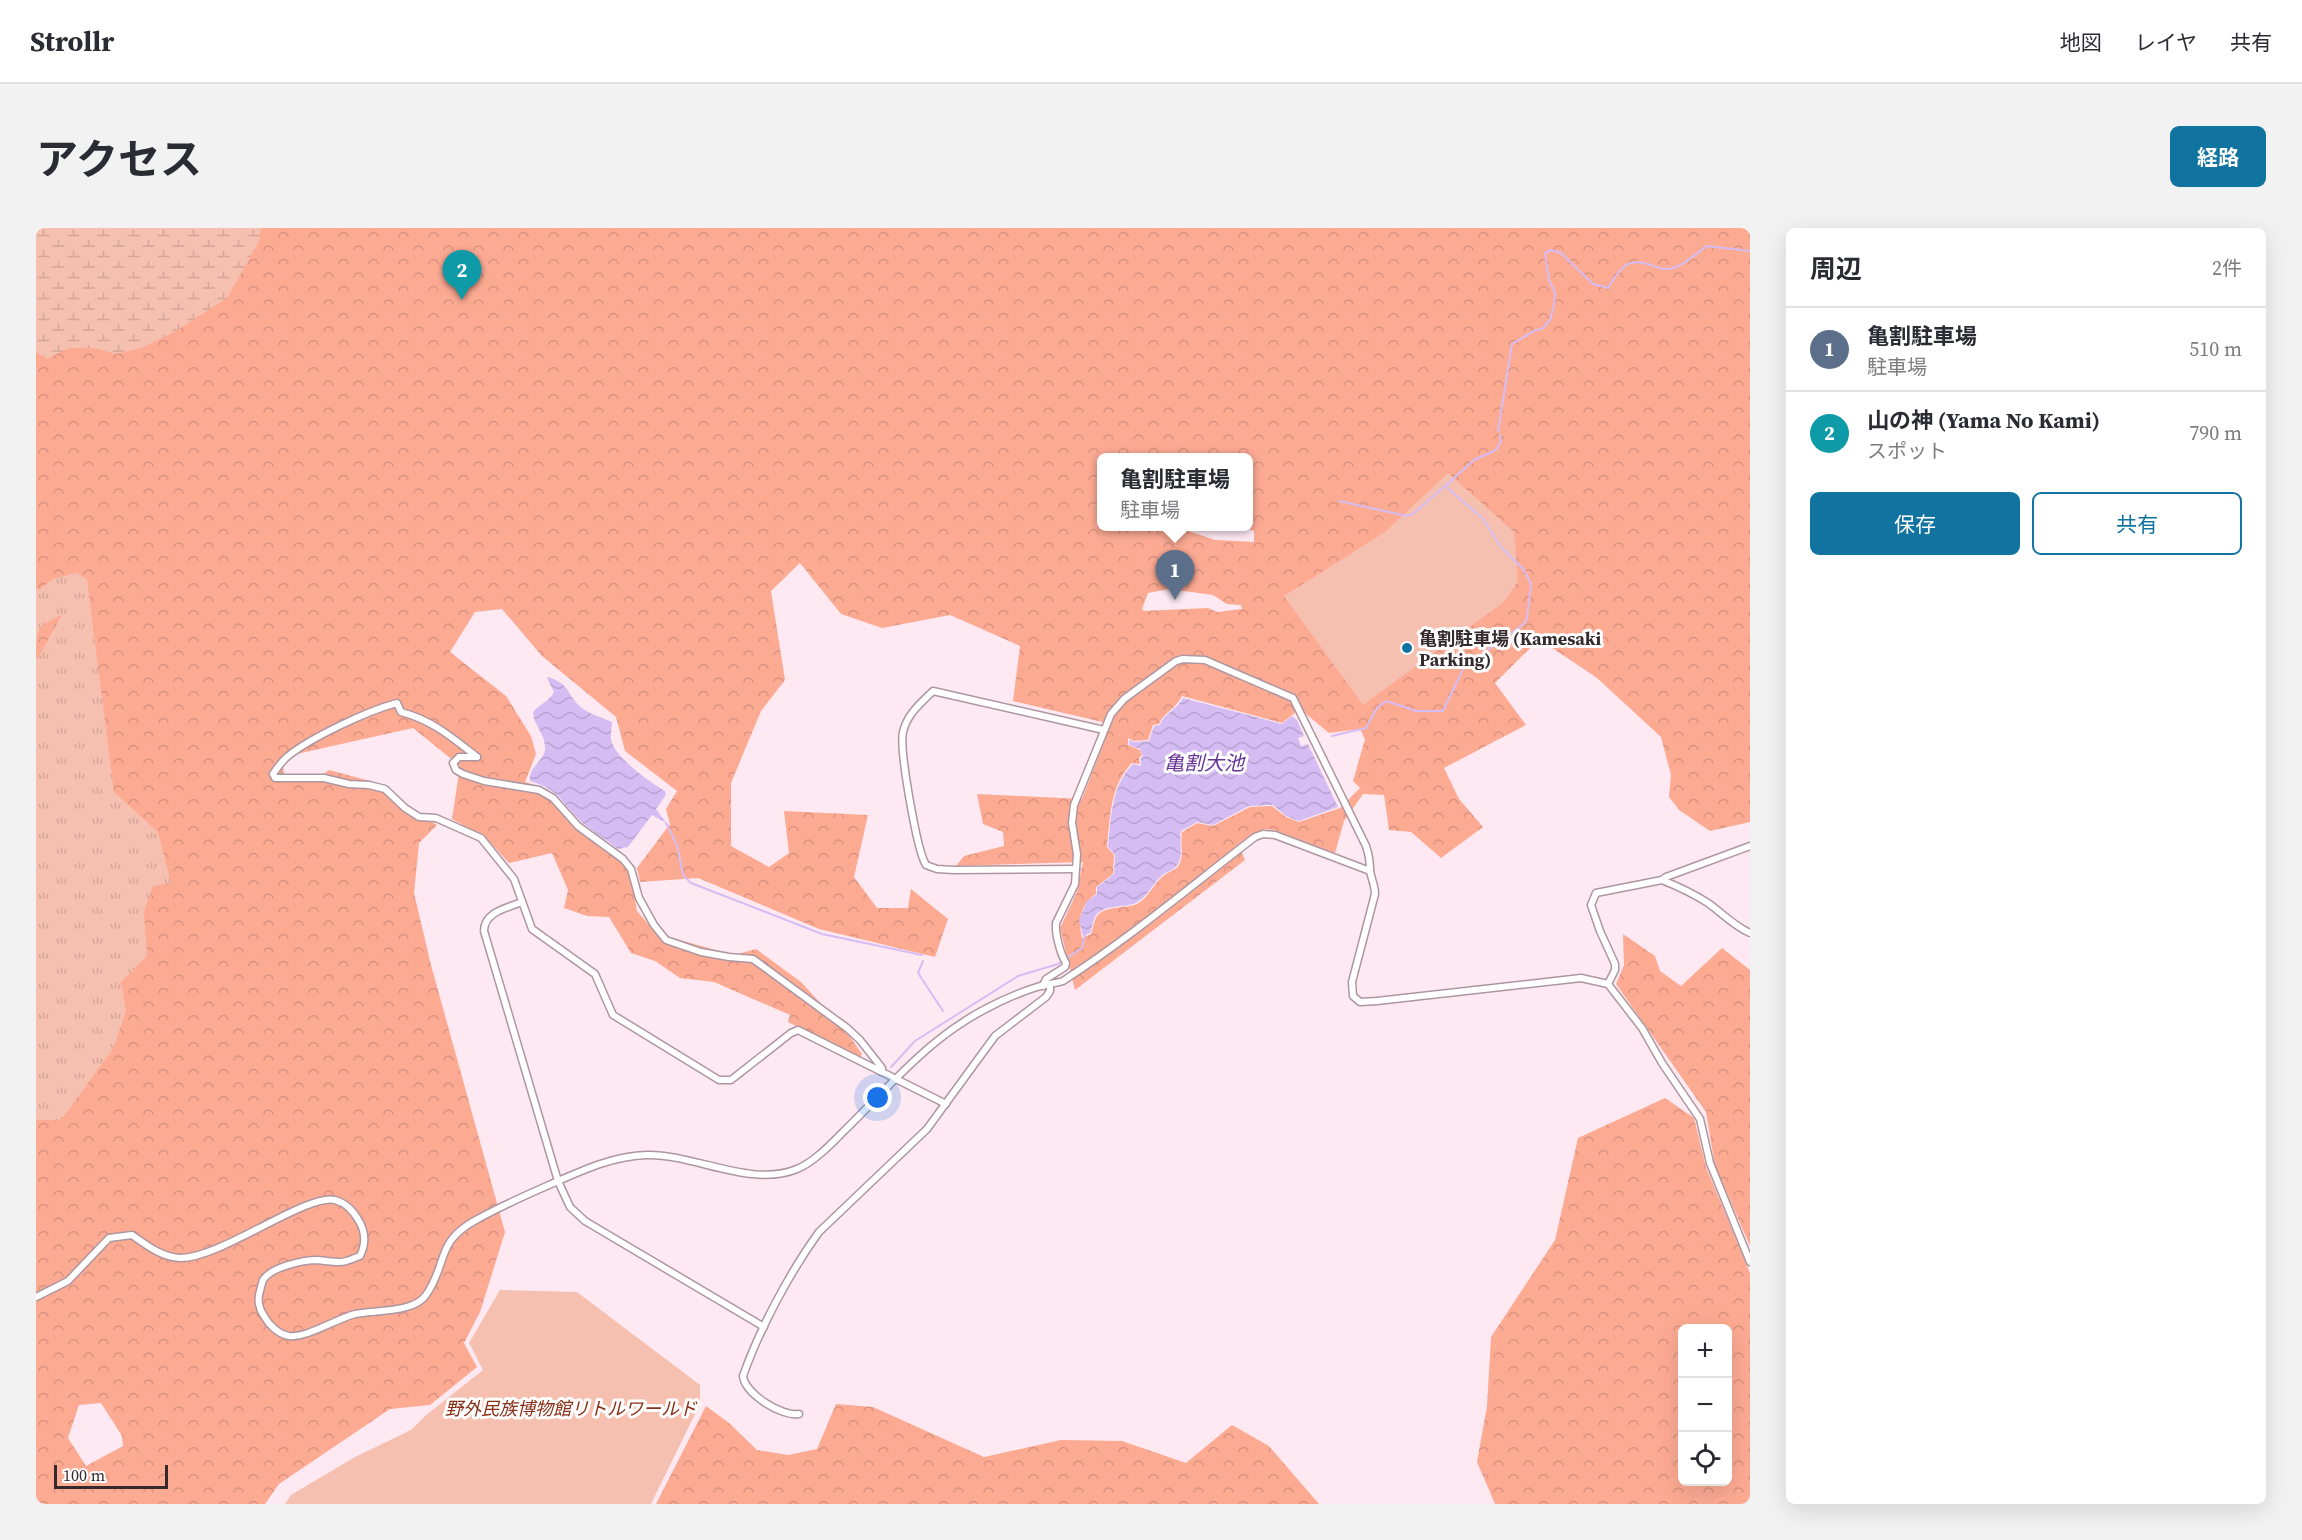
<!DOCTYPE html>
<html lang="ja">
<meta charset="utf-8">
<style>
:root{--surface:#fff;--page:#f2f2f3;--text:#2b2b33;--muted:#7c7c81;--line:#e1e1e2;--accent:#1173a0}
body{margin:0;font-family:"Source Serif 4","Noto Sans JP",serif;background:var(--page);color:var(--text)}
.controls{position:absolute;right:18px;bottom:18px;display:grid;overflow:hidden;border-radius:9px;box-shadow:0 6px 24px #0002}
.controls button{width:54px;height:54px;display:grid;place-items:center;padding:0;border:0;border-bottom:2px solid var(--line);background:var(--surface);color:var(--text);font:30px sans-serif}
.scale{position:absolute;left:18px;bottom:15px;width:114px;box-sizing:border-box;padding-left:6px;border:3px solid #342a2e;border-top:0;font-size:16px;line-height:21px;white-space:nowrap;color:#342a2e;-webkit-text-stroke:4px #fdfdfd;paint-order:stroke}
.you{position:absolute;left:842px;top:870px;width:21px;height:21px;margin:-15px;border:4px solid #fff;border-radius:50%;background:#1a73e8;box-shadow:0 0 0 9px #1a73e833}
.badge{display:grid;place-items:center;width:39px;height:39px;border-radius:50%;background:var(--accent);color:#fff;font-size:20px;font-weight:700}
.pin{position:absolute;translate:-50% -50px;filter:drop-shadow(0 2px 3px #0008)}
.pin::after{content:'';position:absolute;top:32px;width:21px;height:18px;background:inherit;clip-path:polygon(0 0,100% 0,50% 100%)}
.popup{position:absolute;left:1061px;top:225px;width:156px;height:78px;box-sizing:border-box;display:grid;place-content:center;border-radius:9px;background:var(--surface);filter:drop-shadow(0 2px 4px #0005);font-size:20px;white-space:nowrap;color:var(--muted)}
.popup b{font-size:22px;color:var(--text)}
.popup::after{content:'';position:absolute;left:50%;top:100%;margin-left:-12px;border:12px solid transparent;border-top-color:var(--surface)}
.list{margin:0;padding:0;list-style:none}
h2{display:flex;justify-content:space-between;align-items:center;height:78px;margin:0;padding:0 24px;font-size:26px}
h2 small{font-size:20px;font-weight:400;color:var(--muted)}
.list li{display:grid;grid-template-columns:39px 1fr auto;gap:18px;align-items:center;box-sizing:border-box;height:84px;padding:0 24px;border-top:2px solid var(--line)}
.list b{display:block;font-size:22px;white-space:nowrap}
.list p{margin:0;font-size:20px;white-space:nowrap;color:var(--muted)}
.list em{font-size:20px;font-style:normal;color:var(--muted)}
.actions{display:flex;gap:12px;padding:18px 24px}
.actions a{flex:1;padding:14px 0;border:2px solid var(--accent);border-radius:9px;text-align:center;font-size:21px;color:var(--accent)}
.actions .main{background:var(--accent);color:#fff}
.icon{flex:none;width:33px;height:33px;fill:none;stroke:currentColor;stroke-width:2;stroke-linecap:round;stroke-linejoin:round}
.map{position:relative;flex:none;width:1714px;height:1276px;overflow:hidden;border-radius:9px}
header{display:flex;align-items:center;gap:36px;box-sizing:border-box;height:84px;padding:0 30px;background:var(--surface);border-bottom:2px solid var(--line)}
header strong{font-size:28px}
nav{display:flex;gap:33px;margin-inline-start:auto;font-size:21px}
.intro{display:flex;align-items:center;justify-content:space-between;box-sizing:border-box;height:144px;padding:0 36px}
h1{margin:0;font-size:42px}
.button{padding:15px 27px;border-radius:9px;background:var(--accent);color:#fff;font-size:21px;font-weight:700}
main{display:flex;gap:36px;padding:0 36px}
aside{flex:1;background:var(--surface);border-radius:9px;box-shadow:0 6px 24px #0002}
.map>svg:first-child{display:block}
</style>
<header>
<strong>Strollr</strong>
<nav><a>地図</a><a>レイヤ</a><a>共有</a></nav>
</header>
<div class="intro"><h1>アクセス</h1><a class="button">経路</a></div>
<main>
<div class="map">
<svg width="1714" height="1276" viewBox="0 0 1714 1276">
<defs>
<pattern id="grass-tufts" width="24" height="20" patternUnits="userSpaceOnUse" patternTransform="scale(1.5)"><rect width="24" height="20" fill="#f6c0b0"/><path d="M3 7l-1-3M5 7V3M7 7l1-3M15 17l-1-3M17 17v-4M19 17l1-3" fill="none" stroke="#d4a598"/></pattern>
<pattern id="forest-crowns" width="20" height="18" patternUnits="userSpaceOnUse" patternTransform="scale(1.5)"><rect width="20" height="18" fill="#fdaa93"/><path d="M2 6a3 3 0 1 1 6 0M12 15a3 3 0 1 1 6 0" fill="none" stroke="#d9927f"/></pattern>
<pattern id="wetland-marsh" width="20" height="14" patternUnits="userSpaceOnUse" patternTransform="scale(1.5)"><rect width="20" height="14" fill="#f6c0b0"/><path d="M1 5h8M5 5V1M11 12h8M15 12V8" fill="none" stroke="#d4a598"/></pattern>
<pattern id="water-waves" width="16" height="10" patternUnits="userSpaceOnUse" patternTransform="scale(1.5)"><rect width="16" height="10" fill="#d5bdf3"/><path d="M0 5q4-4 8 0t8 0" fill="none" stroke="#b7a3d1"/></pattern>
</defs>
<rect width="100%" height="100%" fill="#fee9f2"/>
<path fill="url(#grass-tufts)" d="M0,204L262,754L0,939Z"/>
<g fill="url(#forest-crowns)" fill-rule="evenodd">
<path d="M0,0H1714V594L1674,603L1643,582L1633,569L1635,547L1625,509L1561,450L1503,411L1459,455L1490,497L1408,540L1423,571L1447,599L1405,630L1375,604L1353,602L1348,567L1327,566L1308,593L1299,625L1238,602L1228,601L1202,616L1209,632L1039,762L1024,700L1041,664L1047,634L920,638L928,628L968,618L967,604L947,596L941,566L1046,571L1075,496L977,473L984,418L914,387L846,400L805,386L764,335L735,363L749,452L725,483L695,555V618L733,639L753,625L748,583L832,587L818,649L841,680H872L875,661L912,691L899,729L783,701L662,650L604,654L601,640L634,596L630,581L641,563L589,523L580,489L506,428L466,381L439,384L414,424L470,468L495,508L500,526L489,554L511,561L529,577L545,597L592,632L601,683L629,715L636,710L698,727L720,721L765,754L810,803L826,826L824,830L752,794L754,787L678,754L644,750L619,733L595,725L573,689L551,688L528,680L532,662L516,625L473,635L450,610L416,591L424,538L377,500L247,529L248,553L280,552L293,542L338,554L401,597L383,615L378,665L395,737L469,1004L444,1084L428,1115L441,1139L394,1177L354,1181L243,1256L229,1276H0V892H25L77,821L90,783L85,754L111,728L108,684L117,658L135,655L122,604L78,564L51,351L40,345L17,351L4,361H0ZM1066,230H1212V298L1207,299L1218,303V314L1179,312L1138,298H1066ZM1133,361L1177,367L1191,376L1205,377L1206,381L1181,384L1172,380L1108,383L1106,381L1112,365ZM1146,468L1246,495L1264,481L1293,505L1324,501L1329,511L1317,553L1324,560L1304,580L1263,594L1250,589L1236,578L1214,579L1177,598L1161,595L1146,604C1144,614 1148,625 1144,635C1141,643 1132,643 1126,649C1117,657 1112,670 1101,676C1089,681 1070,677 1061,688C1058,693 1057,700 1055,706L1046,710C1042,692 1044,676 1060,666V659L1077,646L1078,627L1071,619C1074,591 1074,557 1096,535L1104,536L1103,530L1106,527L1104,522L1092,517V510L1098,513L1112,512L1117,497L1123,496C1127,485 1140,481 1146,468ZM65,1175L86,1208L87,1218L50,1238L32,1210L43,1177Z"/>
<path d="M26,387L0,433C0,402 0,398 26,387Z"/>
<path d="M1587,706L1619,728L1624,743L1645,758L1686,720L1714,742V1018L1679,938L1670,884L1580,756L1588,737Z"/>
<path d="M1629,870L1658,890L1670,939L1714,1045V1276H1459L1441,1234L1451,1178L1455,1109L1519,1012L1542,910ZM1646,1100H1692V1254H1646Z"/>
<path d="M800,1176L837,1179L948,1229L1025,1212L1086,1213L1150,1235L1196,1197L1233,1218L1283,1276H620L670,1178L693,1195L721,1222L752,1227L781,1221Z"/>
</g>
<path fill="url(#wetland-marsh)" d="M0,0H225L223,14L191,70L140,103L105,120L80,126L59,120H33L11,131L0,124Z"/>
<g fill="#f6c0b0">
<path d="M1412,245L1478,304L1482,353L1468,374L1327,477L1248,368L1349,304Z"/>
<path d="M464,1062L541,1064L664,1157V1176L615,1276H249L255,1267L319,1229L375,1202L389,1188L447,1142L433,1115Z"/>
</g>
<g fill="url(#water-waves)">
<path d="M512,449C536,457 530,467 546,480C555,487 566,489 576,494C576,501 573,510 577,517C583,532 615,555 629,563L630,567L620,581L630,595L616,587L592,619L582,621C571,612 559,605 548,596C526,577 526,562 494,553C492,538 510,533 509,519C509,506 497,496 497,484C504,476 513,473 518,464L511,450Z"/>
<path d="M1147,470L1246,496L1256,488L1261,492L1268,508L1262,510L1265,518L1272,516L1302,579L1263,593L1250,588L1237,577L1213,578L1177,597L1161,594L1145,603C1143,614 1147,624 1143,634C1140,642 1131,643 1125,648C1117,656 1111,669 1100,675C1088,680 1069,676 1060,687C1057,692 1056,700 1054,705L1047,708L1043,692L1051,673L1061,666V659L1078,646L1079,627L1072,619C1075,591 1075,558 1097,536L1105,538V530L1107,528L1104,521L1093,517V512L1098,514L1113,513L1118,498L1124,497C1128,485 1140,483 1147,470Z"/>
</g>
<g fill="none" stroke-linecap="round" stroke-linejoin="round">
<g stroke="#d5bdf3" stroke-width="2">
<path d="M1462,203L1476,116L1500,102L1506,101L1514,92L1518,77L1519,64L1513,52L1509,25L1515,22L1525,25L1557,56L1572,60C1583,43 1589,29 1612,36C1618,38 1624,41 1630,41C1645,41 1659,26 1671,18L1714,23"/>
<path d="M1303,273L1371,288L1377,286L1409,258"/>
<path d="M1296,508L1330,500L1341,480L1350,473L1380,483H1407L1428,439L1488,396L1491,390L1495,356L1488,342L1465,319L1446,290L1409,258L1438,232L1460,222L1465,213L1464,207"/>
<path d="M630,595L641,617L647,647L655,655L786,706L886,727"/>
<path d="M887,733L882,745L907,783"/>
<path d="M855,839L879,813L982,748L1022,736L1046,720L1049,706"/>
</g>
<defs>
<g id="street">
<path d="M441,529C417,510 396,492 365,484L361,475C331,483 276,509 252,528C246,533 241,540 237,546L239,550H288L313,556L333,557L349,561L369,580L383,589L400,590L445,610L478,651L496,701L559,746L577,787L683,852H695L755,805L762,802L910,876"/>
<path d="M441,529H423L417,535L420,542L427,546L448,553L503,562L517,570L542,598L587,631L595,641L603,670L618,697L630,712L665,724L693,729L717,731L811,800L824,812L846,840V844"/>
<path d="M1040,641L918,642L901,641L890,637C881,623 863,521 867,504C871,486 885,475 897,463L1068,502"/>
<path d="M1626,652C1641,658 1658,666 1672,675C1686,685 1698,698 1714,705"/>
<path d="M486,674C471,680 448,684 448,703L522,953L534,979L549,993L728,1099"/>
<path d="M1572,756L1579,742V736L1564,703L1555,677L1560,665L1626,652L1630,649L1714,618"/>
<path d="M1007,758L1010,751L1029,739L1030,735C1024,725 1019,706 1020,695L1039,656L1041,626L1036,595L1038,577L1075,486L1088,471L1140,433L1147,431L1169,432L1257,470L1330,618C1333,627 1334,633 1334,642C1335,651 1339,657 1339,666L1316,754L1317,768L1324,774L1341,773L1545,750L1572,756L1606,800L1626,835L1664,891L1674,935L1714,1034"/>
<path d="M0,1069L32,1053L73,1010L96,1007C110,1017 127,1030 145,1030C185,1030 271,965 299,972C310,975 318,984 323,993C330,1005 330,1016 324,1028C318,1030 311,1034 304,1034C296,1034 289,1033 282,1032C267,1032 235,1039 227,1052C226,1055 225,1059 224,1063C221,1071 223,1081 228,1088C233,1097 242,1106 253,1108C271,1110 300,1091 319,1086C339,1082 378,1085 390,1067C412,1036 399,1014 440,992C463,979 488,968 513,957C545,943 576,928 611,927C659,926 715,960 761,941C778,934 794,917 807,904C838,874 867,840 901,813C929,790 966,770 1001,759C1009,756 1018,756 1027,753C1095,709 1155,658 1219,609L1227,606L1239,607L1334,643"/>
<path d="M763,1186C746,1189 709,1166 707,1148C723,1102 754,1044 783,1004L891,901L959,808L1010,769L1014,763V757"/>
</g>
</defs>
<use href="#street" stroke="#ad96a0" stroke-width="9"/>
<use href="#street" stroke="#fff" stroke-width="6"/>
</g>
<circle fill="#1173a0" stroke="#fdfdfd" stroke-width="2" cx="1371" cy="420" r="6"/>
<g text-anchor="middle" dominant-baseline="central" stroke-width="6" stroke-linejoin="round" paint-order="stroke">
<g font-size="18" font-weight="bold" fill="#342a2e" stroke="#fdfdfd" text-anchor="start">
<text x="1383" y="410">亀割駐車場 (Kamesaki<tspan x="1383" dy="21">Parking)</tspan></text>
</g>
<g font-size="18" font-style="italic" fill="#872e14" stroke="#fdfdfd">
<text x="535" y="1180">野外民族博物館リトルワールド</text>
</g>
<g font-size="20" font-style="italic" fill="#683398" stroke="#fdfdfd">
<text x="1168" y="535">亀割大池</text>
</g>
</g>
</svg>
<div class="controls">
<button>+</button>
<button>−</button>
<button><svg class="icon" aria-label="locate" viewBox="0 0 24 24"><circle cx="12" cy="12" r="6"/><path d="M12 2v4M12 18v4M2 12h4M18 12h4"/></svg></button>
</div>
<div class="scale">100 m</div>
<div class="you"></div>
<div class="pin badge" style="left:1139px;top:372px;background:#5c6f8a">1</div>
<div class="popup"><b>亀割駐車場</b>駐車場</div>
<div class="pin badge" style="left:426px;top:72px;background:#0f9aa8">2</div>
</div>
<aside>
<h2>周辺<small>2件</small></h2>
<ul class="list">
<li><span class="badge" style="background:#5c6f8a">1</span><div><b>亀割駐車場</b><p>駐車場</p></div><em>510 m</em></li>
<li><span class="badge" style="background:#0f9aa8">2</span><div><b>山の神 (Yama No Kami)</b><p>スポット</p></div><em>790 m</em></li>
</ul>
<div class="actions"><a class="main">保存</a><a>共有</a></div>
</aside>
</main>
